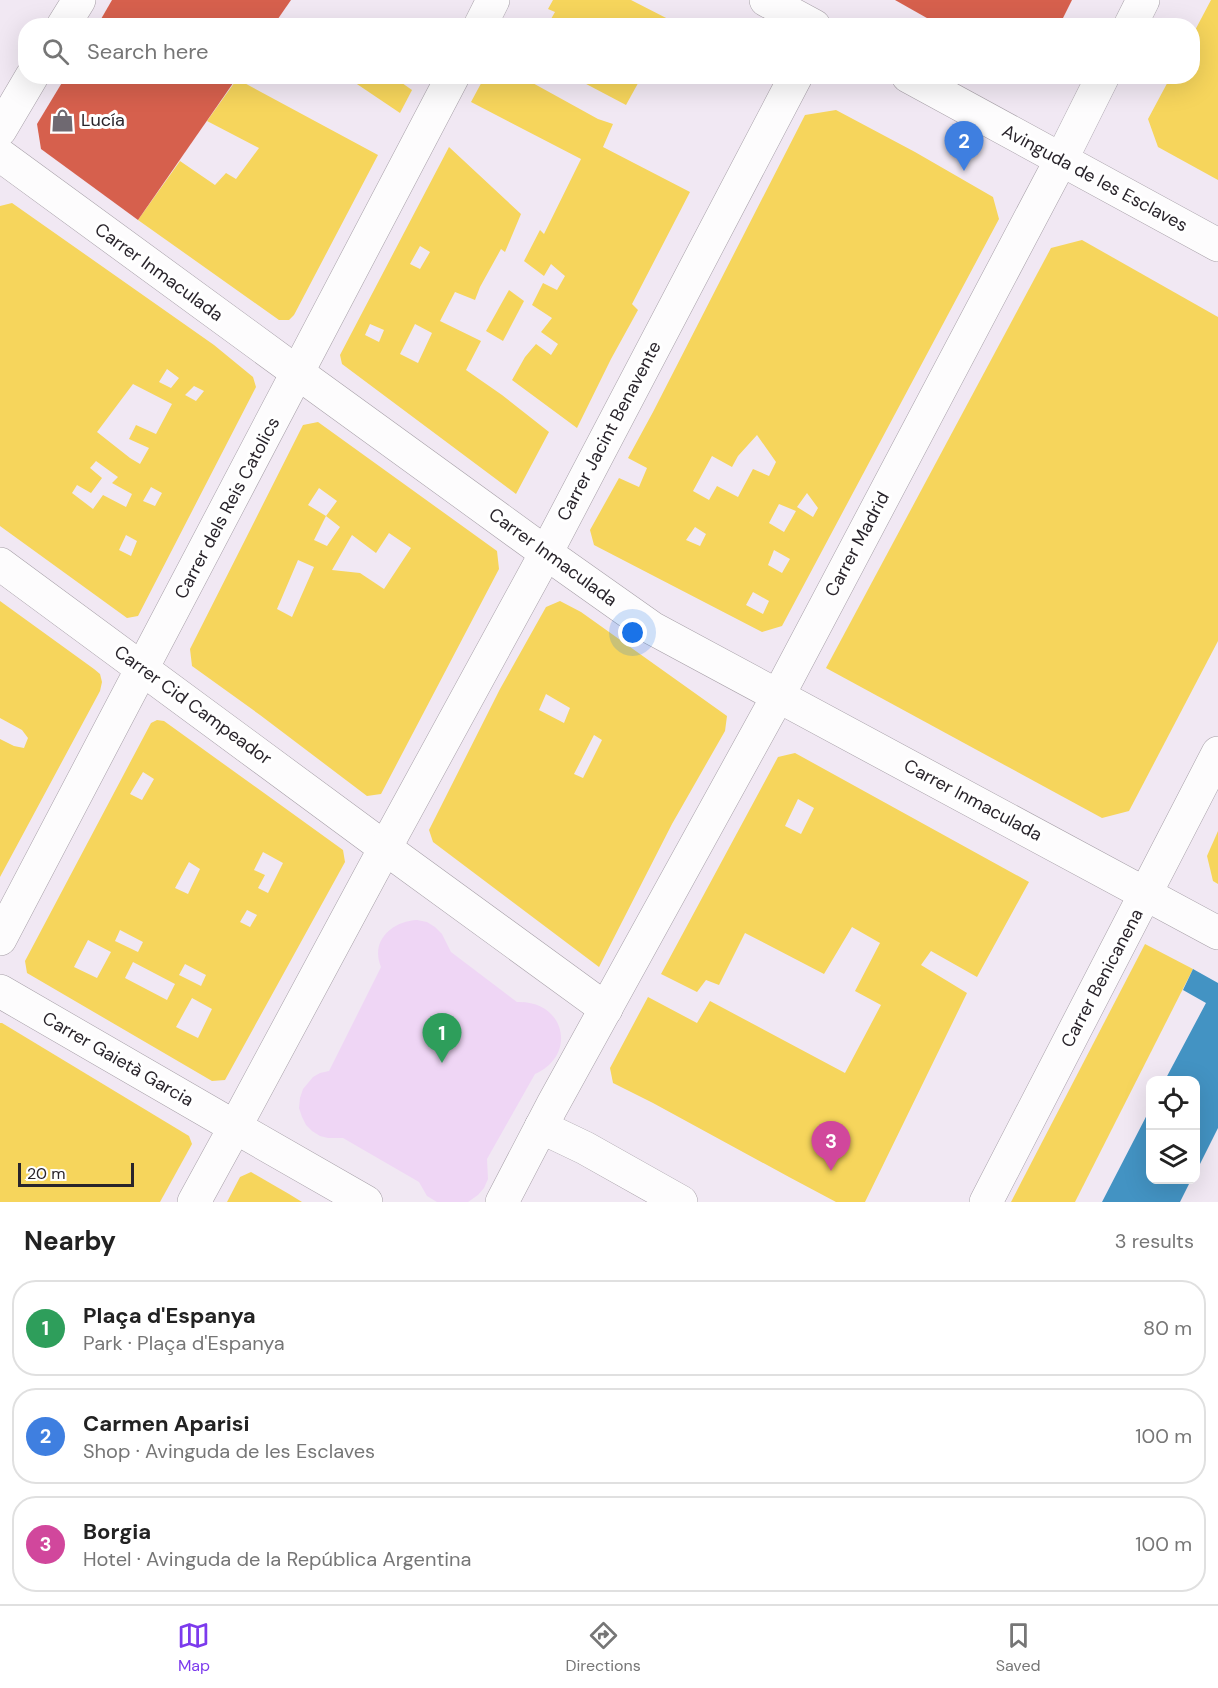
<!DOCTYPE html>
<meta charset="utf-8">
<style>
:root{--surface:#fff;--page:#f2f2f2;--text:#222;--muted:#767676;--line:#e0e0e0;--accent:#7c3aed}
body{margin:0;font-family:"DM Sans",sans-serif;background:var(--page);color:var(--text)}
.controls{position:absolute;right:18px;bottom:18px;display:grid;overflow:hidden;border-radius:12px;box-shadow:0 6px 24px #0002}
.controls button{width:54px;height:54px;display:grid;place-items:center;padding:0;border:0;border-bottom:2px solid var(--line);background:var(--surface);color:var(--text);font:30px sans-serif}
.scale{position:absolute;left:18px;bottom:15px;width:116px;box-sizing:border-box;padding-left:6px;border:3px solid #29242b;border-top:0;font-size:16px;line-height:21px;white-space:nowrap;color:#29242b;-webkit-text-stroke:4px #fff;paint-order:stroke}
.you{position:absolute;left:633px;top:633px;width:21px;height:21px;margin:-15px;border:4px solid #fff;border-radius:50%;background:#1a73e8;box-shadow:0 0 0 9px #1a73e833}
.badge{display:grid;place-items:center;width:39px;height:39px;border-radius:50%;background:var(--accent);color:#fff;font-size:20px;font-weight:700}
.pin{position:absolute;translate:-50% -50px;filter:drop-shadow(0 2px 3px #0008)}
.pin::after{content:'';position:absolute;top:32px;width:21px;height:18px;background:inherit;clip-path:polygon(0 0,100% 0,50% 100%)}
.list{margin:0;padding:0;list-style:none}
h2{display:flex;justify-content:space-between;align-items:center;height:78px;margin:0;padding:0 24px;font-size:26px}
h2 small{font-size:20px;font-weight:400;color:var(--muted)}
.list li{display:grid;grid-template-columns:39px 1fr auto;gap:18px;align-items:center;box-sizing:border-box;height:96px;margin:0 12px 12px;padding:0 12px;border:2px solid var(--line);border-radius:24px}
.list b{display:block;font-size:22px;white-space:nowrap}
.list p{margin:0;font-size:20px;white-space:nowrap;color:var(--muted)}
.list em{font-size:20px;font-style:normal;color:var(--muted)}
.icon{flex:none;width:33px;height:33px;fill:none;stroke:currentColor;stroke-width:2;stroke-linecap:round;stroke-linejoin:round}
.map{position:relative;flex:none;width:1218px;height:1202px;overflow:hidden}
.search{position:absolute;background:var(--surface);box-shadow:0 6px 24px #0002;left:18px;right:18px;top:18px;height:66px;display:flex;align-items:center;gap:15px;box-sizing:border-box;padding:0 21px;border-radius:24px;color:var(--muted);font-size:22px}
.sheet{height:402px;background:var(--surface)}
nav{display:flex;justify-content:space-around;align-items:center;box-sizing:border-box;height:84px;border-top:2px solid var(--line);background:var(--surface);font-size:16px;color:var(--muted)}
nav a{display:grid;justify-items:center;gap:3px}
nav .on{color:var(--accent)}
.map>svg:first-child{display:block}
</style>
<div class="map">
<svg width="1218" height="1202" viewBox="0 0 1218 1202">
<rect width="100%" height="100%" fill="#f1e8f3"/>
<path fill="#efd6f5" d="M417,920L427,922L435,927L442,934L451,952L517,1002C565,1000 578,1055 535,1074L487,1159L488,1179L484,1188L478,1195L468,1202H437L427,1196L419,1182L343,1138H328L320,1136L312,1131L306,1125L302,1117L299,1108L300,1098L303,1089L313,1077L320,1073L329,1071L381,967C370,941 392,921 417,920Z"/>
<g fill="#f6d55c" fill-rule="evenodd">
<path d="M553,0H631L672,21L669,26H547L555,12L548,9Z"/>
<path d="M1211,0H1218V180L1158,147L1148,119L1171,76H1192V36Z"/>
<path d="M345,76H392L412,90L400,113Z"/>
<path d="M485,76H520L598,119L613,124L603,147L690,192L632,304L638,310L611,359L577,428L512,380L525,357L536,344L551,355L558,344L541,332L552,318L532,305L543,283L557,290L565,276L551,264L544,276L524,261L540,230L544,234L581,159L471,102Z"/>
<path d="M571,76H642L626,105Z"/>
<path d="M237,79L378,155L294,315L289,320H279L138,220L180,161L215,185L226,173L236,179L259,148L207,121Z"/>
<path d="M836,110L915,152L993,197L999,219L782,626L762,632L594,545L590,530L619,478L639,487L647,468L628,458L653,412L805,115ZM757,435L776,462L769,476L753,469L738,497L717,486L709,500L693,491L712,456L732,467L738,456ZM807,493L818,508L813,517L797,507ZM779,504L796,511L784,532L769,523ZM695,527L706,534L700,546L686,540ZM774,550L790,559L782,573L768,565ZM753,592L769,601L763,614L746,605Z"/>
<path d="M449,147L521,214L505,252L501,249L480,287L475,300L455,292L440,321L481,341L466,370L502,395L549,432L516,494L342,364L340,355ZM420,246L430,252L420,269L410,264ZM370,324L384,330L379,342L365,335ZM415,324L432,333L418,363L400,354Z"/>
<path d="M12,203L214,345L253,377L256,387L138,616L127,618L0,526V206ZM167,369L179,378L171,388L159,382ZM133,384L172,404L156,434L136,425L129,439L149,448L140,464L130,458L97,432ZM194,386L204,391L196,401L185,395ZM96,461L118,477L112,483L132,494L126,507L103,495L93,509L72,493L77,485L91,493L102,478L90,468ZM151,487L162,493L155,506L143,501ZM126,535L137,541L131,556L119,550Z"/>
<path d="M1082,240L1218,317V641L1129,811L1102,818L826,668L1051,248Z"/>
<path d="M509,290L524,301L503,341L486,331Z"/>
<path d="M318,422L497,551L499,569L381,794L367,796L260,715L192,666L190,649L303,425ZM319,488L337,501L326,516L308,505ZM326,516L340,527L327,546L314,540ZM389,533L411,548L384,589L360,573L332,570L352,535L376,553ZM298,560L314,567L292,617L277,609Z"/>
<path d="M0,601L94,669L100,674L102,682L100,691L0,877V739L14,746L24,748L28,738L22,730L0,718Z"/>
<path d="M560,601L581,612L727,716L725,731L672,824L599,967L433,842L429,830L500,689L546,607ZM546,694L570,708L564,723L539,710ZM594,735L602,740L583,778L574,774Z"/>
<path d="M157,720L164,721L343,850L345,862L225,1080L212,1081L27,973L25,961L151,723ZM143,772L154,779L142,800L130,794ZM263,852L283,863L268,893L258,888L265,875L254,870ZM189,862L200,869L188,894L175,888ZM247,910L257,915L250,927L240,922ZM120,930L143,942L138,952L115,941ZM88,940L111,952L97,978L74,967ZM133,962L175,984L167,1000L125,978ZM185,964L206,975L201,986L179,975ZM192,998L212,1009L198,1038L176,1027Z"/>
<path d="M795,753L1029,882L977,977L931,951L921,965L967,993L865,1202H836L789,1177L653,1103L613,1083L610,1068L648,997L697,1023L710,1001L845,1073L881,1005L855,991L880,943L852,927L824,974L745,933L719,985L706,980L697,992L661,974L778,757ZM798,799L814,808L801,834L785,826Z"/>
<path d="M1218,831V884L1213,881L1207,856Z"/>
<path d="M1145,944L1193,969L1075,1202H1011Z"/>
<path d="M0,1023H2L189,1136L192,1144L160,1202H0Z"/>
<path d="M251,1172L289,1194L302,1202H227L240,1177Z"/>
</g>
<g fill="#d6604d">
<path d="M112,0H291L273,26H97Z"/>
<path d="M895,0H1072L1059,26H941Z"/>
<path d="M66,76H238L138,220L41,149L37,124Z"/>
</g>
<g fill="#4393c3">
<path d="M1193,969L1218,983V1128L1196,1172V1080H1165L1206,1003L1183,990Z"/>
<path d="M1150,1109V1180H1191L1180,1202H1102Z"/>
</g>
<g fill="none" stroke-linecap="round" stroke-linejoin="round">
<defs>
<g id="street">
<path d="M766,0L814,26"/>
<path d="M63,26L79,0"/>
<path d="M480,26L493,0"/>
<path d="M1130,26L1143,0"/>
<path d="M908,76L1218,245"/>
<path d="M0,130L32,76"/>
<path d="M0,155L298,373L546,553L652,628L1218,933"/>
<path d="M0,564L385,848L546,553L796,76"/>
<path d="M0,939L453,76"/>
<path d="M0,991L235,1127L194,1202"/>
<path d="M541,1127L585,1148L681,1202"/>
<path d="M366,1202L235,1127L385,848L606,1009"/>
<path d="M502,1202L552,1106L778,696L1061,160L1103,76"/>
<path d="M986,1202L1218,753"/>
</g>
</defs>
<use href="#street" stroke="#a69fa7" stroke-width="34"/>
<use href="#street" stroke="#fdfcfd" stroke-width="33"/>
</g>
<defs>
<symbol id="shop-bare" viewBox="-9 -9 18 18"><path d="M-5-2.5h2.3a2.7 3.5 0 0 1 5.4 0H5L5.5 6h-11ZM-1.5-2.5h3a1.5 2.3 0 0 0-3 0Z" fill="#6f6971" stroke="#fff" stroke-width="2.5" paint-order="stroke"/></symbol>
</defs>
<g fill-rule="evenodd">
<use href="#shop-bare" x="46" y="104" width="33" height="33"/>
</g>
<g text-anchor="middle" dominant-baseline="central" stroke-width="6" stroke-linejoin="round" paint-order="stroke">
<g font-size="18" fill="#29242b" stroke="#fff" text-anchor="start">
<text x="81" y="120">Lucía</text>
</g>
<g font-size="18" fill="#29242b" stroke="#fff">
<text transform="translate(1095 178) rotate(28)">Avinguda de les Esclaves</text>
<text transform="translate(159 272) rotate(36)">Carrer Inmaculada</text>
<text transform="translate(609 431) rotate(-62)">Carrer Jacint Benavente</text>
<text transform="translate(227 508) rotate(-62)">Carrer dels Reis Catolics</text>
<text transform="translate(857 544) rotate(-62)">Carrer Madrid</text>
<text transform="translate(553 557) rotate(36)">Carrer Inmaculada</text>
<text transform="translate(193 705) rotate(36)">Carrer Cid Campeador</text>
<text transform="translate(973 800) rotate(28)">Carrer Inmaculada</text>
<text transform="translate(1102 978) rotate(-62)">Carrer Benicanena</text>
<text transform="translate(118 1059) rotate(30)">Carrer Gaietà Garcia</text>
</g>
</g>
</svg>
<div class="controls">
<button><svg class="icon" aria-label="locate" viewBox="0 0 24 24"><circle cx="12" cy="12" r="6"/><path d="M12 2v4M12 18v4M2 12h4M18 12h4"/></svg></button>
<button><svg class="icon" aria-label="layers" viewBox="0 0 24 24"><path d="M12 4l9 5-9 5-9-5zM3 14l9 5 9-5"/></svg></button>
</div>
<div class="scale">20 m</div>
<div class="you"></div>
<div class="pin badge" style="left:442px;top:1063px;background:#2e9e5b">1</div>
<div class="pin badge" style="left:964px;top:171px;background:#3f7fe0">2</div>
<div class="pin badge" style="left:831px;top:1171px;background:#d1479c">3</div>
<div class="search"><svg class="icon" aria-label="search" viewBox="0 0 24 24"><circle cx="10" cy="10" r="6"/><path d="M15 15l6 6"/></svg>Search here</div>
</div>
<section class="sheet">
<h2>Nearby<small>3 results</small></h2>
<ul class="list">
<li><span class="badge" style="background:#2e9e5b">1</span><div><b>Plaça d'Espanya</b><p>Park · Plaça d'Espanya</p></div><em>80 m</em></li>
<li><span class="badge" style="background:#3f7fe0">2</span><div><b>Carmen Aparisi</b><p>Shop · Avinguda de les Esclaves</p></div><em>100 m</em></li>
<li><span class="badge" style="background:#d1479c">3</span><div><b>Borgia</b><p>Hotel · Avinguda de la República Argentina</p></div><em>100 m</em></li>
</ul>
</section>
<nav>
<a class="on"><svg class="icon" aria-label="map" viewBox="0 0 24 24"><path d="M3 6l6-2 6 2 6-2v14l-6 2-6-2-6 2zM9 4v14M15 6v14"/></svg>Map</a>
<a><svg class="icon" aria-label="directions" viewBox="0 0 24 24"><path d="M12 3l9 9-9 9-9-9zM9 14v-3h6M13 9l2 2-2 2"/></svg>Directions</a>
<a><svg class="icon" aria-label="saved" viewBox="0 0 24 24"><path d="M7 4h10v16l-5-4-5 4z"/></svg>Saved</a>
</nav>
